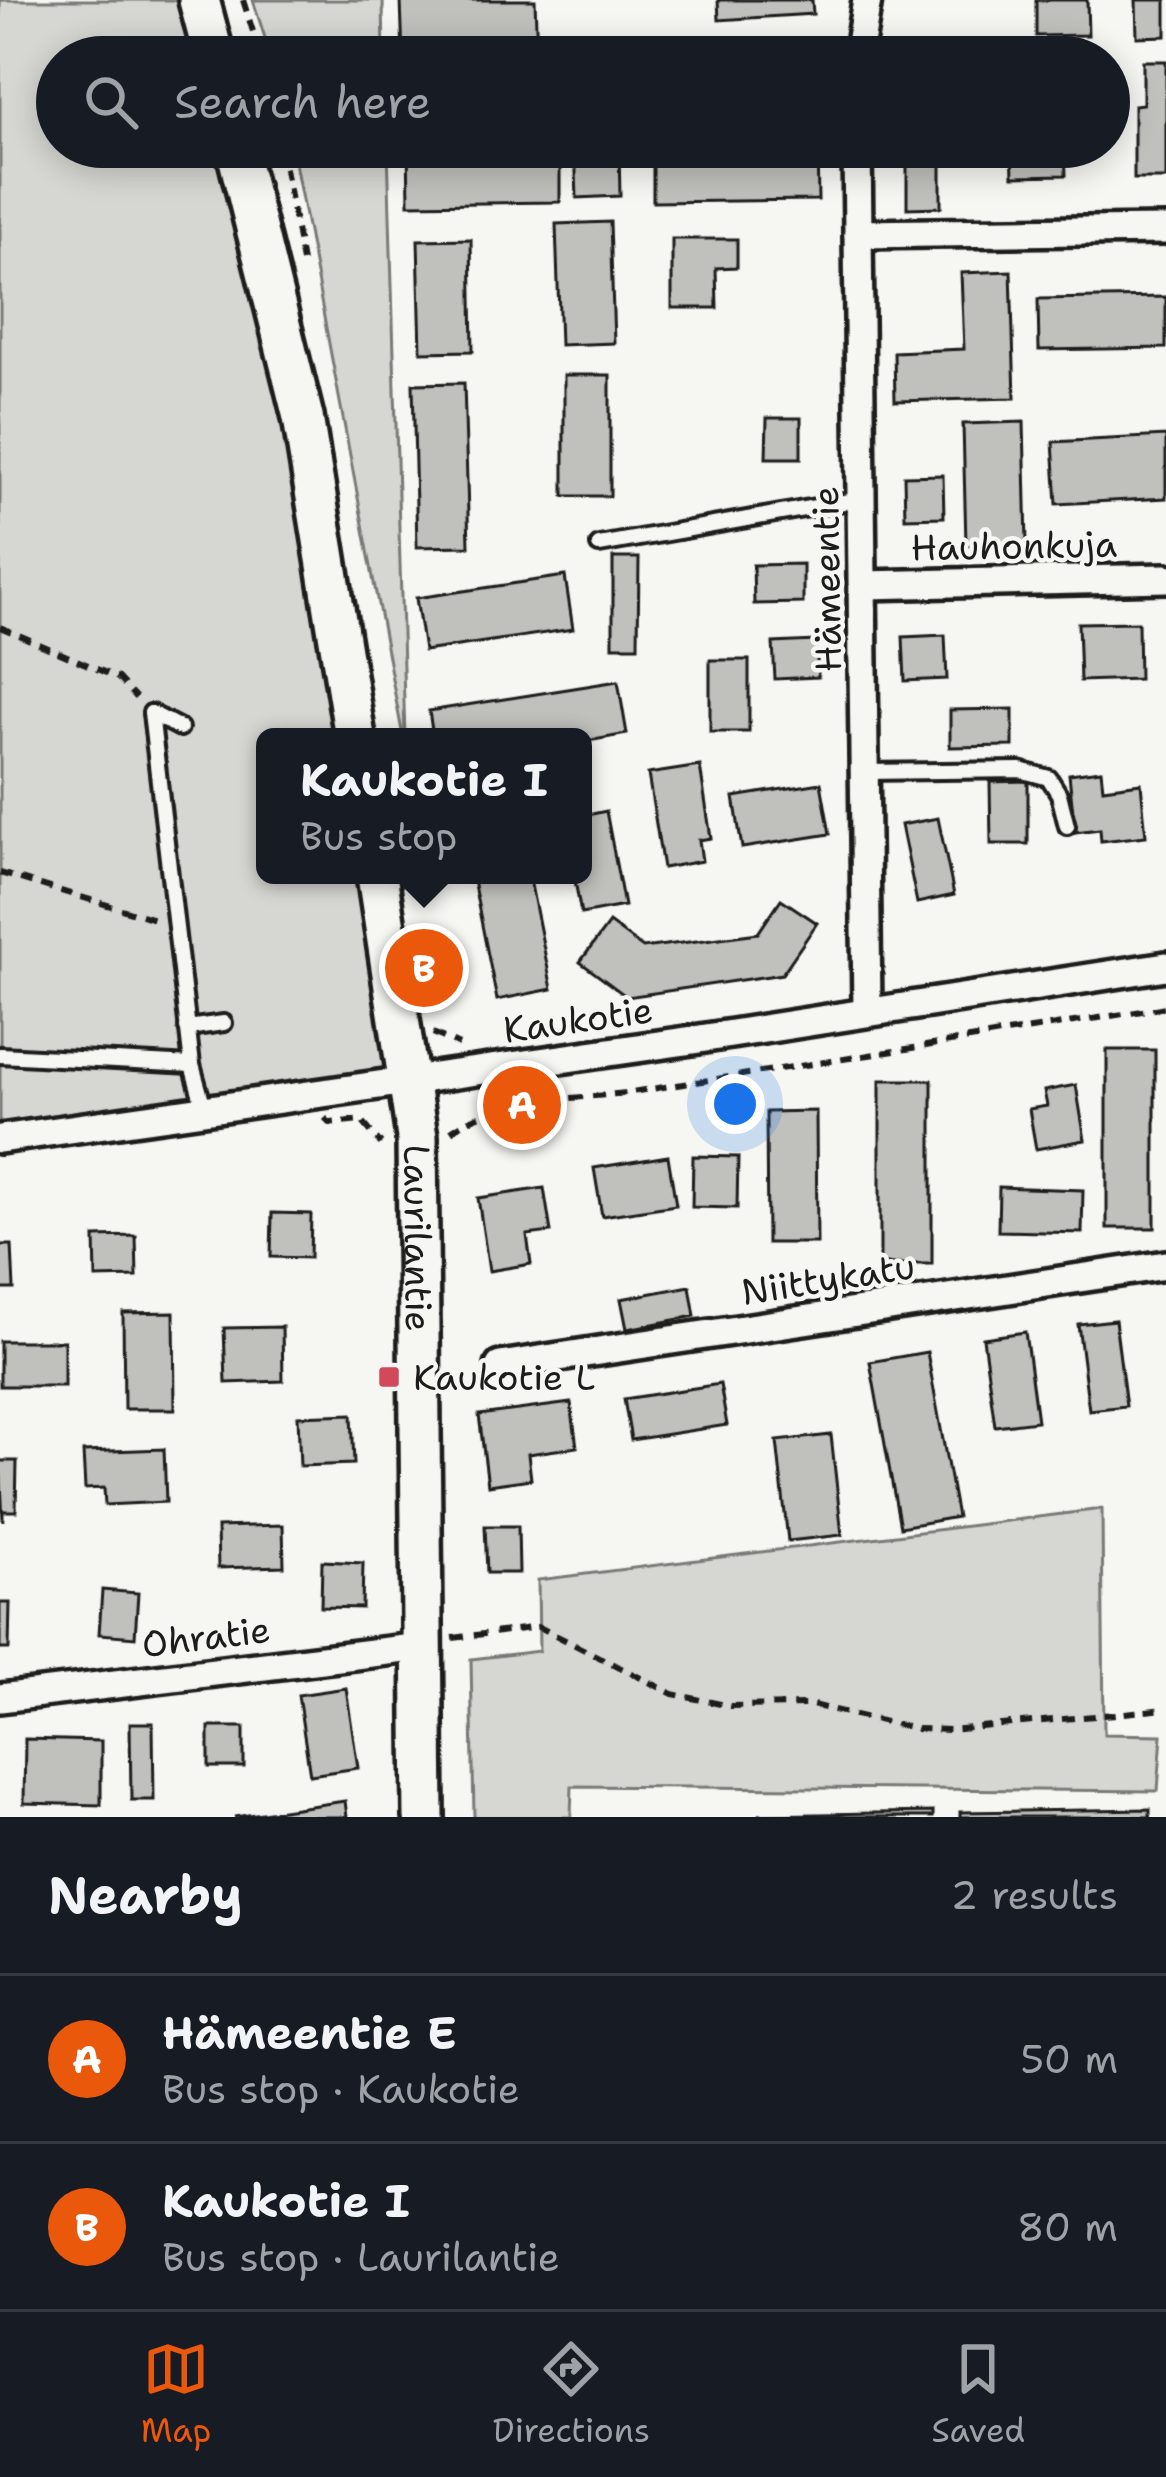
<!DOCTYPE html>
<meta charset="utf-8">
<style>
:root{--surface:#171b24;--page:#20242c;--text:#f1f3f6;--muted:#9ea1a6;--line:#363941;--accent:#ea580c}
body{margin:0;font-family:"Shantell Sans",sans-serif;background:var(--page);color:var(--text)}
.you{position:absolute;left:735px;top:1104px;width:42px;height:42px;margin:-30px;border:9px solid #fff;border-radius:50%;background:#1a73e8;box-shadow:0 0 0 18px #1a73e833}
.badge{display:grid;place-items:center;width:78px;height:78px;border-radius:50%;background:var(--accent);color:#fff;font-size:39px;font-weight:700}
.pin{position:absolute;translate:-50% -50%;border:6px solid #fff;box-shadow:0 3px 12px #0006}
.popup{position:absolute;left:256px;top:728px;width:336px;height:156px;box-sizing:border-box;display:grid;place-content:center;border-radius:18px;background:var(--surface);filter:drop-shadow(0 3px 9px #0005);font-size:39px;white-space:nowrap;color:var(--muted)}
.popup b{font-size:45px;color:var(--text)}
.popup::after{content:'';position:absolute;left:50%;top:100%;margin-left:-24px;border:24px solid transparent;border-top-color:var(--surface)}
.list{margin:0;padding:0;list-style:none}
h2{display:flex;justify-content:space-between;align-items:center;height:156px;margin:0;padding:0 48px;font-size:51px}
h2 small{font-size:39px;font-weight:400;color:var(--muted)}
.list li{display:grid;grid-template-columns:78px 1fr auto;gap:36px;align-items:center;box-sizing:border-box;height:168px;padding:0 48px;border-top:3px solid var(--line)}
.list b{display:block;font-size:45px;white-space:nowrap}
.list p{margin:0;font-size:39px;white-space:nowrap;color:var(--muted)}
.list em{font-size:39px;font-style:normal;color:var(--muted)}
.icon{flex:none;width:66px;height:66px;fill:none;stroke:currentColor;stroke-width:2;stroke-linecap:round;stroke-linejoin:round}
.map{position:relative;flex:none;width:1166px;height:1817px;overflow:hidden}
.search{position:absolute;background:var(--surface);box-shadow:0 6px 30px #0003;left:36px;right:36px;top:36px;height:132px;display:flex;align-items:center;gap:30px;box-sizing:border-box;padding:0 42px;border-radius:66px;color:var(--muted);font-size:45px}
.sheet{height:492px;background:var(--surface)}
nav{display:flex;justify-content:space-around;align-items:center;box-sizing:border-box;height:168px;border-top:3px solid var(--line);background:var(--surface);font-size:33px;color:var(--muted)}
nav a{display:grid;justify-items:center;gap:6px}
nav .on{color:var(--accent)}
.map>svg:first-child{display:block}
</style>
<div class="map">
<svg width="1166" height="1817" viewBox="0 0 1166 1817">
<rect width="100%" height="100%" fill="#f6f6f2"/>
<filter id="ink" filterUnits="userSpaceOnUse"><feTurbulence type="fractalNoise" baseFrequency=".00833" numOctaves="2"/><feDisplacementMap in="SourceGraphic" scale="24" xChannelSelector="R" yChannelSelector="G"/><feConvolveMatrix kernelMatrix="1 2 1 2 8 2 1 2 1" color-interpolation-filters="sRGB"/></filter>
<g filter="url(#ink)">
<g fill="#d6d6d2" stroke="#797977" stroke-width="3">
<path d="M0,0H199L214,57H57V147H236L355,737H265V875H377L411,1081L0,1139Z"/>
<path d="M253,0H383L384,57H271Z"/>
<path d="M292,147H388L405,737H403Z"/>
<path d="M1102,1509L1104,1734L1162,1735L1158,1791L572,1786L571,1817H474L471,1659L539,1651L538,1580Z"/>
</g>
<g fill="#c0c0bd" stroke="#1c1c1c" stroke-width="3">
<path d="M401,0H535L537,53L403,57Z"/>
<path d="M718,0H812L813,14L719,20Z"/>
<path d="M1036,0H1087L1088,35L1036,36Z"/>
<path d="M1136,0H1166V36L1137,37Z"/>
<path d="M1143,61H1166V179H1134V105L1143,104Z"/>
<path d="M408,147H560V202L409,204Z"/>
<path d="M575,147H619L620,196L577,198Z"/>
<path d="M653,147H817L818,200L653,202Z"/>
<path d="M907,147H941V207L907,208Z"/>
<path d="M1012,147H1065L1066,175L1013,176Z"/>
<path d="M610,222L614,343L560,345L556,224Z"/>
<path d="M471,239L473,351L421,352L418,240Z"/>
<path d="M672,239H737V267L716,268L717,308H672Z"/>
<path d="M1011,271L1015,398L895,401L894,352L964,349L961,273Z"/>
<path d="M1166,297V348L1039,350L1038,299Z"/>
<rect x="564" y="375" width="46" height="121"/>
<path d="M464,383L469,546L417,547L413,384Z"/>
<path d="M767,418H801V458H766Z"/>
<path d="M1024,422L1027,544L966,545L963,424Z"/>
<path d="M1166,436V498L1057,504L1053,442Z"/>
<path d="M943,475L944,517L905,518L904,476Z"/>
<path d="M613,558H639L638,646H613Z"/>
<path d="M803,564V603L754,604L753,565Z"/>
<path d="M565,576L573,629L424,651L416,598Z"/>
<path d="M1138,622L1139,679L1080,681L1078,623Z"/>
<path d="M945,635L947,679L905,681L903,637Z"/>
<path d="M816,641L818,677L775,679L773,643Z"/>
<rect x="710" y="660" width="39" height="72"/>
<path d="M618,681L627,734L583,742V737H433L429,711Z"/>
<path d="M1013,709V746L950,747V710Z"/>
<path d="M700,766L711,838L699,840L702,861L663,868L648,774Z"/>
<path d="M1101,770L1103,788L1141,783L1146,836L1101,841L1100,829L1075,832L1069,774Z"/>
<path d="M1028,781V844H991L990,782Z"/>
<path d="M821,783L830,834L742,848L734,797Z"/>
<path d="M606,811L624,906L581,914L574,875H583V816Z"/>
<path d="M938,818L954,895L917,903L901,825Z"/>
<path d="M472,875H529L552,989L497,1000Z"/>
<path d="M781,899L817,923L782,974L627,997L580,962L609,923L643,948L758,933Z"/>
<rect x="1107" y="1050" width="48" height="178"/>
<rect x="880" y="1080" width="52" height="184"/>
<path d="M1076,1085L1085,1140L1036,1149L1029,1109L1047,1106L1044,1091Z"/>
<path d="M816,1111L817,1243H767L766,1112Z"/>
<path d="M668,1156L676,1205L602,1216L594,1168Z"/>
<path d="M693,1156L738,1157L737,1208L692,1207Z"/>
<path d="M999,1187L1083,1190L1082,1233L998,1231Z"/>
<path d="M544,1188L551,1232L527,1235L531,1264L489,1271L478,1198Z"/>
<path d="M272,1213L311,1214L310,1258L271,1257Z"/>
<path d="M136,1236L137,1277L96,1278L95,1237Z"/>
<path d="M0,1245H12L14,1289H0Z"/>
<path d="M690,1286L695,1316L627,1329L621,1299Z"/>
<path d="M174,1312L175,1409H124L123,1313Z"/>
<path d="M1115,1320L1126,1406L1089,1410L1078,1324Z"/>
<path d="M282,1327L283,1381L226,1383L224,1328Z"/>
<path d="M1025,1332L1037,1421L995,1426L983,1338Z"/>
<rect x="0" y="1341" width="64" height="45"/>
<path d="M927,1352L957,1517L900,1527L870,1362Z"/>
<path d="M720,1384L727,1425L631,1440L624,1399Z"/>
<path d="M571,1403L577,1447L528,1454L531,1479L488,1485L479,1415Z"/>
<path d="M352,1414L354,1464L300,1466L298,1416Z"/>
<path d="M831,1435L842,1535L788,1541L777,1441Z"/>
<path d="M164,1449L166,1502L105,1505L104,1488L85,1489L83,1452Z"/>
<path d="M0,1461H17L16,1511H3V1521Z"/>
<path d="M283,1525L284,1566L218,1568L217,1527Z"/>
<path d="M485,1526H518L519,1573H487Z"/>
<path d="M322,1561L363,1563L362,1608L321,1607Z"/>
<path d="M102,1590L138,1593L135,1637L99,1634Z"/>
<path d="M0,1603H10L9,1649H0Z"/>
<path d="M346,1688L358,1768L310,1775L298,1695Z"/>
<path d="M130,1723H153L154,1800H131Z"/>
<rect x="209" y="1727" width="35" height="40"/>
<path d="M25,1739L101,1741V1805L24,1803Z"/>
<path d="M345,1801L347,1817H234Z"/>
<path d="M1150,1809V1817H960V1812Z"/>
<path d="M933,1812V1817H759V1815Z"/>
</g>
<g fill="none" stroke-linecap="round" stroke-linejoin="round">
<defs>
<g id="lane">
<path d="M599,545L861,499"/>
<path d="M151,713L192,1065L205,1111"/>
<path d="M151,713L180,728"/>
<path d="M865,772L1020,770L1049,778L1059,794L1067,826"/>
<path d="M187,1028L224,1023"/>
<path d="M0,1055L192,1065"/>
</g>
<g id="street">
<path d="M858,57L867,0"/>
<path d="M857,147L867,1011"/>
<path d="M858,234L1166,230"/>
<path d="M864,585L1166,578"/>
<path d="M0,1139L693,1040L1166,966"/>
<path d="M500,1366L1166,1265"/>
<path d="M0,1698L421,1647"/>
</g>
<g id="secondary">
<path d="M199,0L214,57"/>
<path d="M236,147L303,417L355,737"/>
<path id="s1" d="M377,875L417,1137L424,1817"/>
</g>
</defs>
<use href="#lane" stroke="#1c1c1c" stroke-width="22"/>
<use href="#street" stroke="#1c1c1c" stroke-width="36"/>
<use href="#secondary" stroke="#1c1c1c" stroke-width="48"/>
<g stroke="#1c1c1c" stroke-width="6" stroke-dasharray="12 9" stroke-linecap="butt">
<path d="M243,0L261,57"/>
<path d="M281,147L302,262"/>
<path d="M0,627L118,678L136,698"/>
<path d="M0,873L158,920"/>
<path d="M433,1033L459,1045"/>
<path d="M325,1118L330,1123L361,1120L381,1144"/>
<path d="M451,1131C502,1095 578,1101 638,1091C814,1064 990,1036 1166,1007"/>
<path d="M453,1638L539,1627L673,1694L730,1706L812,1705L916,1729L950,1730L1166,1709"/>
</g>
<use href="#lane" stroke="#f6f6f2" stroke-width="14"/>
<use href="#street" stroke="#f6f6f2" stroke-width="27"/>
<use href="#secondary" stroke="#f6f6f2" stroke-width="39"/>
</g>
</g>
<rect fill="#d1495b" stroke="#f6f6f2" stroke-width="4.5" x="377" y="1365" width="24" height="24" rx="6"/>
<g text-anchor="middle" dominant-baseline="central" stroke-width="9" stroke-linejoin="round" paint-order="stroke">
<g font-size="36" fill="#1c1c1c" stroke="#f6f6f2">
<text transform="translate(1014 546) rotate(-1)">Hauhonkuja</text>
<text transform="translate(827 579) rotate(-91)">Hämeentie</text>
<text transform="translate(578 1020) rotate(-8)">Kaukotie</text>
<text stroke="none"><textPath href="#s1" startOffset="366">Laurilantie</textPath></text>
<text transform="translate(828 1279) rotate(-9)">Niittykatu</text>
<text transform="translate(206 1637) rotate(-7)">Ohratie</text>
</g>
<g font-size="36" fill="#1c1c1c" stroke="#f6f6f2" text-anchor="start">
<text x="413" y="1377">Kaukotie L</text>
</g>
</g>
</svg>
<div class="you"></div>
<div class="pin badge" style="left:522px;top:1105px">A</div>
<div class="pin badge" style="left:424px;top:968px">B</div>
<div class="popup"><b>Kaukotie I</b>Bus stop</div>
<div class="search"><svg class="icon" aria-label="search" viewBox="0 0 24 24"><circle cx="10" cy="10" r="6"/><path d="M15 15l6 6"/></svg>Search here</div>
</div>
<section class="sheet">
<h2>Nearby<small>2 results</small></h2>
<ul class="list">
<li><span class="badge">A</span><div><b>Hämeentie E</b><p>Bus stop · Kaukotie</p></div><em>50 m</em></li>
<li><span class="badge">B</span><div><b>Kaukotie I</b><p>Bus stop · Laurilantie</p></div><em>80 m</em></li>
</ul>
</section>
<nav>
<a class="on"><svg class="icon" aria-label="map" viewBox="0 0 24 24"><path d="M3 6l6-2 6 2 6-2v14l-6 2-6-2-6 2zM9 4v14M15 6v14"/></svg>Map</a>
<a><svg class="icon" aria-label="directions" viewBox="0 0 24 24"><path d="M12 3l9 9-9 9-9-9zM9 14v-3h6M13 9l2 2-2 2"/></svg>Directions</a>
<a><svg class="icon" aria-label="saved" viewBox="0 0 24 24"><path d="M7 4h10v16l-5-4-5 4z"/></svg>Saved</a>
</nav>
